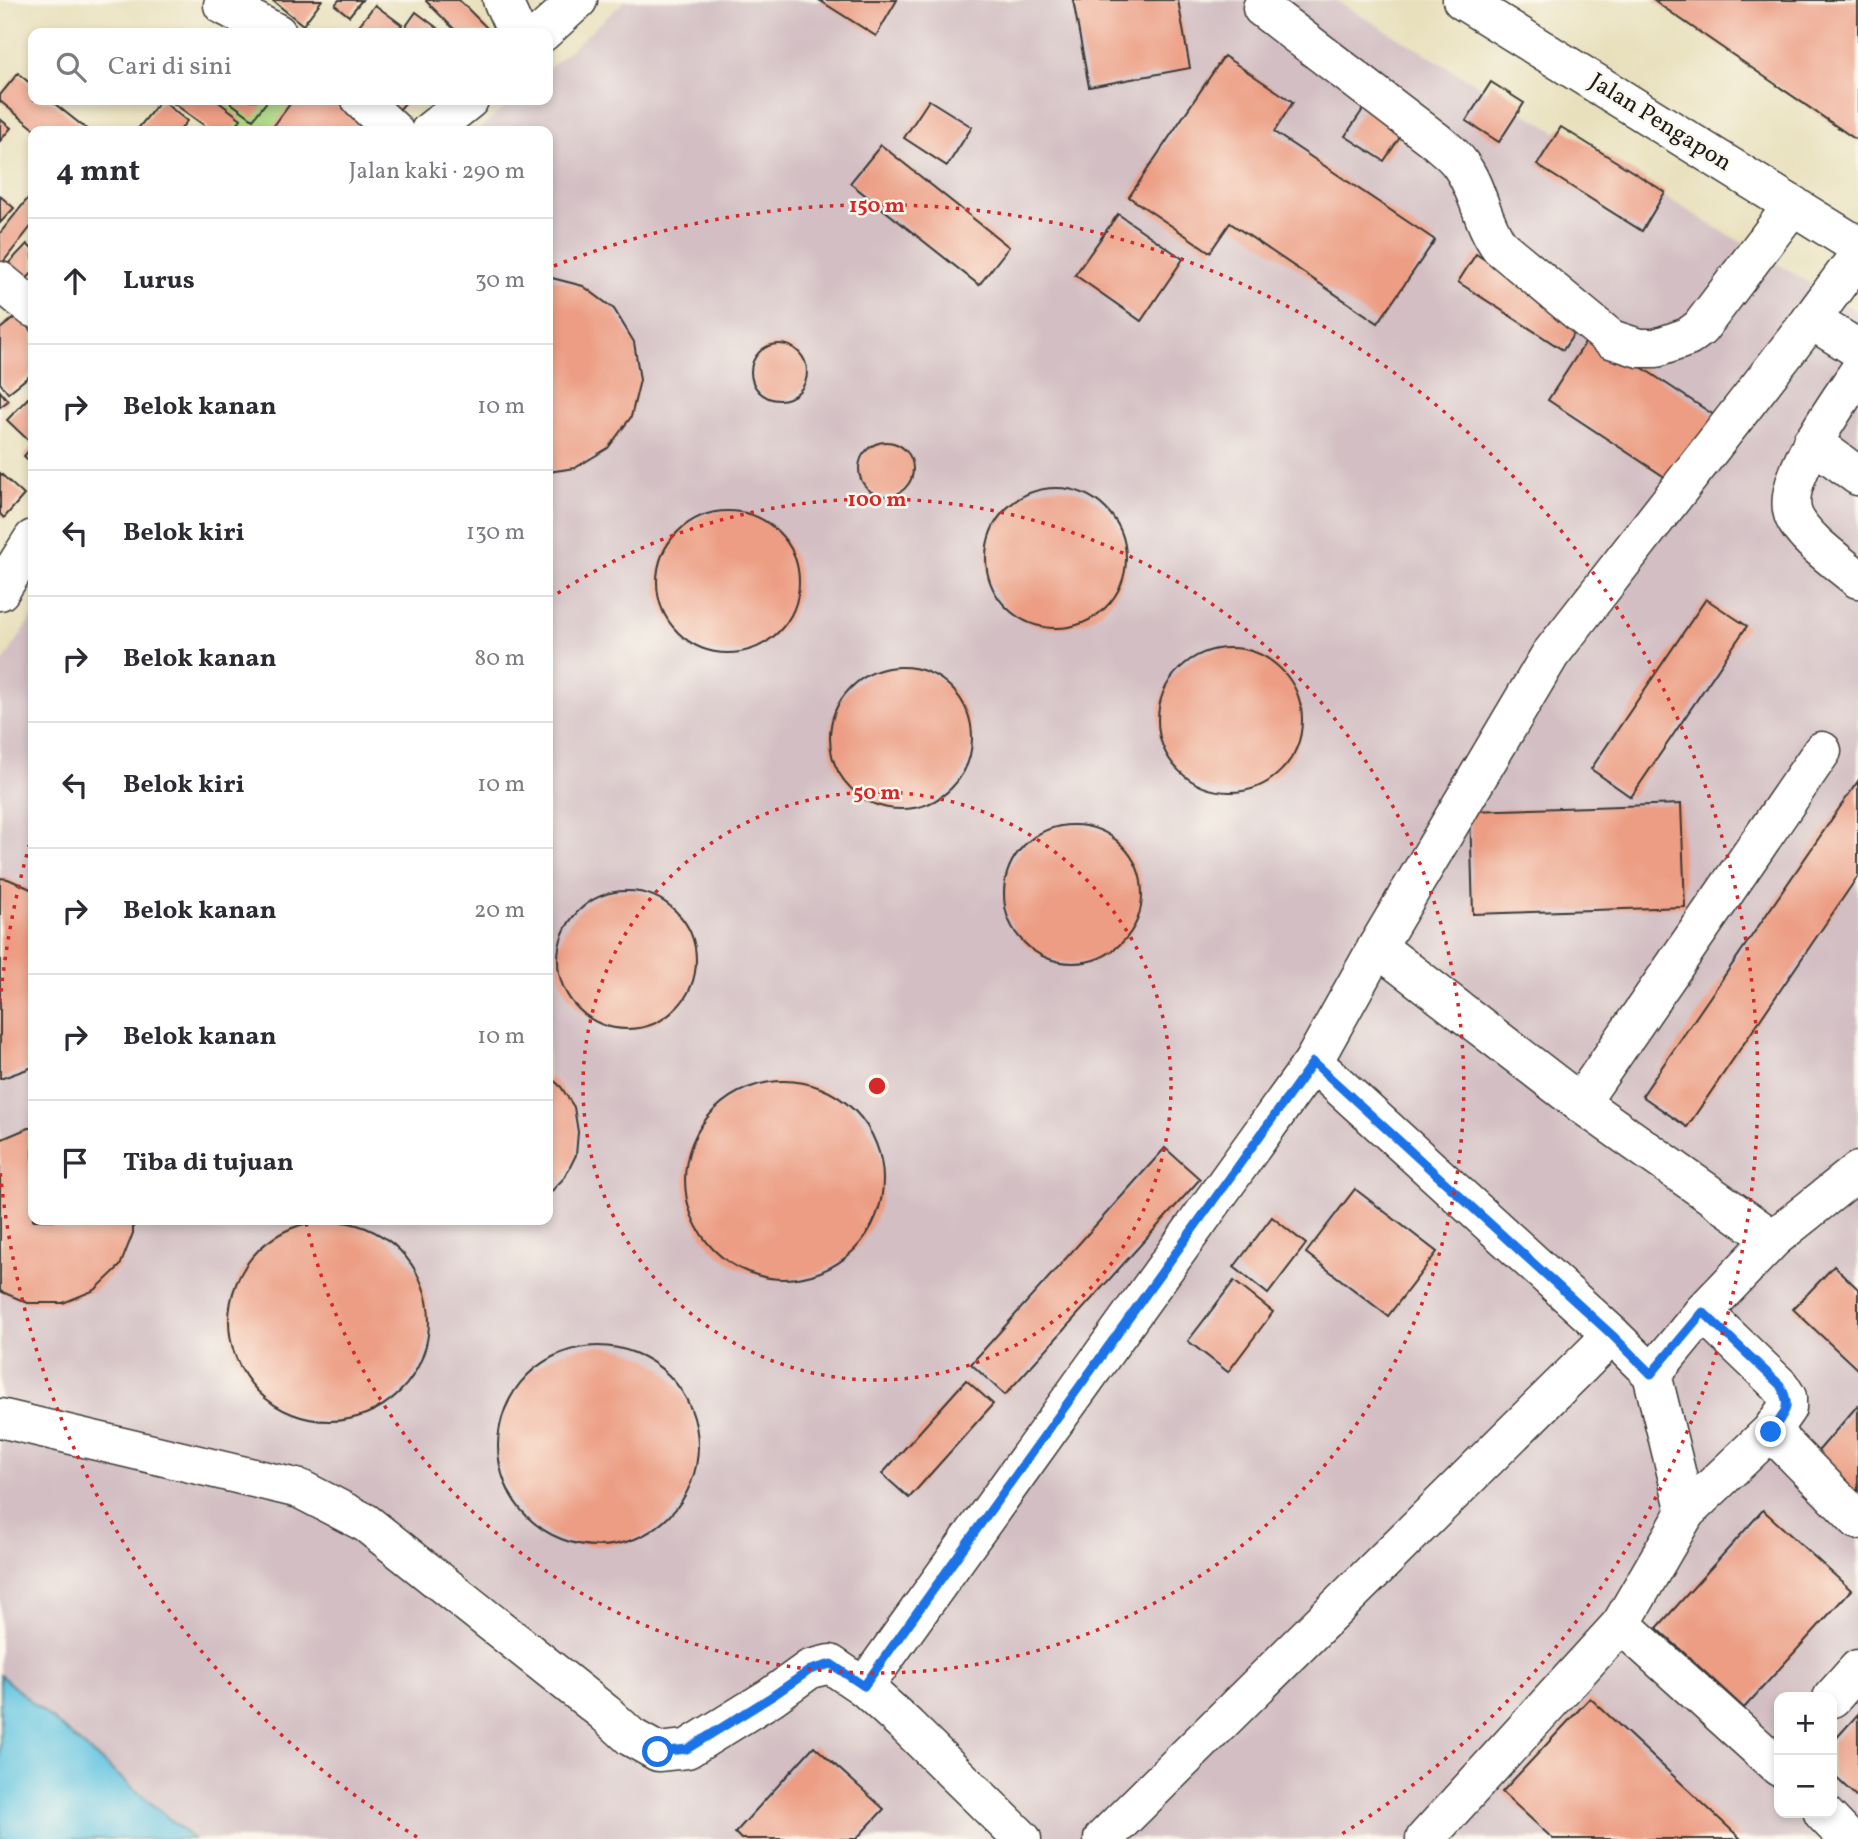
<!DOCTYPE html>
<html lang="id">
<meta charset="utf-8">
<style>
:root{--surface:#fff;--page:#f7f7f7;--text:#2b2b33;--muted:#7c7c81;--line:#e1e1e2}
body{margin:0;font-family:Vollkorn,serif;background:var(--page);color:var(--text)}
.controls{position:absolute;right:21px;bottom:21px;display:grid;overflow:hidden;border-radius:14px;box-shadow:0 4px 10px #0003}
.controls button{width:63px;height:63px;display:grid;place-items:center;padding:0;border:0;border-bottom:2px solid var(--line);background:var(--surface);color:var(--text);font:35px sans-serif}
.stop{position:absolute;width:21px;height:21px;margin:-16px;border:5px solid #1a73e8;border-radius:50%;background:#fff}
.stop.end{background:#1a73e8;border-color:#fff;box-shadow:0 2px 7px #0008}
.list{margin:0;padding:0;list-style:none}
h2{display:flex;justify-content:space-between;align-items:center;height:91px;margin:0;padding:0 28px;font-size:30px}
h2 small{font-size:23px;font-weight:400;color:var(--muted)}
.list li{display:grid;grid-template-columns:46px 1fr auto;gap:21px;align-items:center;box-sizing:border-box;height:126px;padding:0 28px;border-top:2px solid var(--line)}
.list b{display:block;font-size:26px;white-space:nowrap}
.list em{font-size:23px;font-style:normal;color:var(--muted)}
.icon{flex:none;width:38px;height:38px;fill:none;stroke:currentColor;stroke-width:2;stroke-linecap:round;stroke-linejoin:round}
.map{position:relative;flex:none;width:1858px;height:1839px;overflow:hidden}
.search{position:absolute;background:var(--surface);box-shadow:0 4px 10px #0003;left:28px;top:28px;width:525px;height:77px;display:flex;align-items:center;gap:18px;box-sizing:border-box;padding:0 24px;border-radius:14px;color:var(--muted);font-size:26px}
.panel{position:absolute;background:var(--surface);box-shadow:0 4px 10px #0003;left:28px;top:126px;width:525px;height:1099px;border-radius:14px}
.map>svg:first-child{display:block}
</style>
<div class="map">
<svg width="1858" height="1839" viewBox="0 0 1858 1839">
<rect width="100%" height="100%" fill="#fbf7ec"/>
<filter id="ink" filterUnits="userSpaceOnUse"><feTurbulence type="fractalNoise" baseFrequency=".0143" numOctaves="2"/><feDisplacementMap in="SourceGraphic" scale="14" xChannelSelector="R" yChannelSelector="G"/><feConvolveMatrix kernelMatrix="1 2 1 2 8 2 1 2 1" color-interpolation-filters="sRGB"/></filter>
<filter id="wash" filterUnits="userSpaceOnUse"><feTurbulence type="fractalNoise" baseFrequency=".00686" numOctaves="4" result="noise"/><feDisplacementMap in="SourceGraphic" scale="28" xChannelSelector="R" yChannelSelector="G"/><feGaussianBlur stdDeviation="1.57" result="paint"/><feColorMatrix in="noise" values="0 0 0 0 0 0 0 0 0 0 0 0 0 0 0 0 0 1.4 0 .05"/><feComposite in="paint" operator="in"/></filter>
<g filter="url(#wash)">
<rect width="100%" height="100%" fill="#e8e0bc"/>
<path fill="#d2bec3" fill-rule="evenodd" d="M626,0H1335L1858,312V1839H193L0,1675V667L33,615V1220H548V131H477L513,100H548V69ZM1779,1697H1832V1813H1779Z"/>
<path fill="#a9d480" stroke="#62784e" stroke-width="2" d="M208,100H319L365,131H213L196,117Z"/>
<path fill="#63c5e1" stroke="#40707e" stroke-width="2" d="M0,1675L193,1839H0Z"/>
<g id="blocks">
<g fill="#ec9d83">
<path d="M272,0H322L303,25Z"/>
<path d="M339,0H362L349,16L335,5Z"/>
<path d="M427,0H459L492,33H458L426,1Z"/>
<path d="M819,0H897L876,36Z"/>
<path d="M1073,0H1178L1190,68L1089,87Z"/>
<path d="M1653,0H1858V141Z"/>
<path d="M375,5L402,25L395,33H353Z"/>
<path d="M416,12L444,33H410L404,29Z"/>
<path d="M1224,56L1293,102L1274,132L1435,240L1378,323L1230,223L1210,252L1129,197Z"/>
<path d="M18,73L33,86V100H50L89,131H37L0,101V95Z"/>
<path d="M1491,82L1524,103L1499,142L1466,121Z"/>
<path d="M161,100L187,121L179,131H136Z"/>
<path d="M169,100H216L241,119L232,131H212Z"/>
<path d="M227,100H268L253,119Z"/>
<path d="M293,100H350L378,131H270Z"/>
<path d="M384,100H408L397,112Z"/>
<path d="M929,100L972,127L947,166L904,138Z"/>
<path d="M1368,102L1407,127L1384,161L1345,136Z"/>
<path d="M0,119L11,128L0,141Z"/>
<path d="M1561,127L1665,192L1642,231L1537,165Z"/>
<path d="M881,145L1009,247L979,285L850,183Z"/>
<path d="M33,192V224L0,266V233Z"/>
<path d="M0,196L14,208L0,223Z"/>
<path d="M1118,214L1183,259L1141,321L1075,275Z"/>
<path d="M27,244L33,250V272L23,283L6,266Z"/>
<path d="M1476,254L1581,323L1563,350L1458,282Z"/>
<path d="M548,277L583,286L614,309L634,342L640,380L631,417L608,448L575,468L548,472Z"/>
<path d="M18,315L33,334V373L8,393L0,383V329Z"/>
<path d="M1591,334L1723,421L1680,487L1548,400Z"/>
<circle cx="779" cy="372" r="28"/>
<path d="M0,391L8,401L0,407Z"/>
<path d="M28,398L33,404V439L30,442L7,420Z"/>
<circle cx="886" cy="469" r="27"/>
<path d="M33,446V465L24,456Z"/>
<path d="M0,473L24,495L4,518L0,514Z"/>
<circle cx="1056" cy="558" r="70"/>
<circle cx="728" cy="582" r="71"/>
<path d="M1706,599L1747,626L1631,797L1591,769Z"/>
<circle cx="1230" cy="720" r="72"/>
<circle cx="901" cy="738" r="71"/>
<path d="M1858,781V876L1687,1127L1642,1096Z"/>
<path d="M1681,804L1685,907L1473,914L1470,811Z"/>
<circle cx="1073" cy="894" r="69"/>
<path d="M0,878L8,879L33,890V1067L3,1078H0Z"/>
<circle cx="627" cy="960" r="69"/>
<path d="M548,1075L561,1087L574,1107L578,1132L576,1155L565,1177L548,1195Z"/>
<circle cx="784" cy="1180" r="99"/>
<path d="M28,1128H33V1220H133V1233L120,1266L95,1290L63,1303H28L0,1291V1140Z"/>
<path d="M1165,1148L1200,1179L1005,1395L971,1364Z"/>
<path d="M1355,1189L1437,1252L1388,1316L1306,1253Z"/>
<path d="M1272,1217L1306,1244L1268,1294L1234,1267Z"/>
<circle cx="329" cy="1321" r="100"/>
<path d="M1834,1266L1858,1289V1370L1793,1309Z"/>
<path d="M1234,1281L1273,1312L1228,1372L1188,1341Z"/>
<circle cx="598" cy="1446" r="100"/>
<path d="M966,1380L993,1404L909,1498L882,1474Z"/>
<path d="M1858,1405V1497L1813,1457Z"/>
<path d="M1763,1510L1851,1590L1744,1708L1657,1628Z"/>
<path d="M1590,1698L1741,1839H1553L1502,1792Z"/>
<path d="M1858,1714V1798L1832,1774V1743Z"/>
<path d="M814,1746L884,1809L856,1839H741L735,1833Z"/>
</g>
</g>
</g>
<g filter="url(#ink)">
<use href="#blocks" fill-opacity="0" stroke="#3b3934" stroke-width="2"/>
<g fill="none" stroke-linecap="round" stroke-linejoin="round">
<defs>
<g id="minor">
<path d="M502,0L517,33"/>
<path d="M223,5L277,33"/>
<path d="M1262,8L1436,141C1444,148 1454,155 1460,164C1479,189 1481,222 1500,247L1611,339L1639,348H1656L1688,337L1700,328L1793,205"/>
<path d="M542,33L578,0"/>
<path d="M361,100L394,131"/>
<path d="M430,131L469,100"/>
<path d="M1858,256L1811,320L1858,349"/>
<path d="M0,281L33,308"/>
<path d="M1858,373C1839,402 1781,479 1793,514C1801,537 1839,563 1858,579"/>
<path d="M1812,442L1858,476"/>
<path d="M0,591L33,539"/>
<path d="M1377,947L1580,1103L1773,1239"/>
<path d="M1313,1062L1612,1335L1652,1374L1686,1512"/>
<path d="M1580,1103L1822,751"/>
<path d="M1652,1374L1703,1312"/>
<path d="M0,1418L300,1489L366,1523L605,1713L631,1737L658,1752L687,1749L771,1697L810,1669L830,1664L864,1687"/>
<path d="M1771,1431L1858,1520"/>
<path d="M1621,1624L1779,1767"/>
<path d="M1832,1698L1858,1669"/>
<path d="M1823,1813L1848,1839"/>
<path d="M1022,1839L907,1726L864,1687L1313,1062L1377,947L1550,655L1811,320"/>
<path d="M1103,1839L1612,1335"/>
<path d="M1425,1839L1621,1624L1686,1512L1771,1431L1787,1408V1397L1780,1386L1703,1312L1773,1239L1858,1171"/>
</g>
<path id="highway" d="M1462,0L1858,246"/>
</defs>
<use href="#minor" stroke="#3b3934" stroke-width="41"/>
<use href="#highway" stroke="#3b3934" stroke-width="41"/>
<use href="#minor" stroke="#fff" stroke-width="38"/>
<use href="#highway" stroke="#fff" stroke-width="38"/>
</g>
</g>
<g fill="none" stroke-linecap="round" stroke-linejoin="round" filter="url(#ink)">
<path stroke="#1a73e8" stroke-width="9" d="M658,1752L687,1749L771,1697L810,1670L831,1664L864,1686L1313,1062L1612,1335L1651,1374L1703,1312L1780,1385C1793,1408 1784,1413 1771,1432"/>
</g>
<g fill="none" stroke="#d62828" stroke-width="3.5" stroke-dasharray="3.5 7">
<circle cx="877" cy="1086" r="294"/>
<path d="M549 599A587 587 0 1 1 306 1223"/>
<path d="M417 1837A881 881 0 0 1 0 1170M0 1002A881 881 0 0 1 32 836M554 266A881 881 0 0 1 1337 1837"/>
</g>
<g text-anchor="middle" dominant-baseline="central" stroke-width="5" stroke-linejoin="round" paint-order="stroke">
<g font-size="24" fill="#1c1c1c" stroke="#fbf7ec">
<text transform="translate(1660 123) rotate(32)">Jalan Pengapon</text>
</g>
</g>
<circle cx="877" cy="1086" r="10" fill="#d62828" stroke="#fbf7ec" stroke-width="3.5"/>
<g font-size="21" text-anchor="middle" font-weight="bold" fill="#d62828" stroke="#fbf7ec" stroke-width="5" stroke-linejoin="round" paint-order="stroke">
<text x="877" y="212">150 m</text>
<text x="877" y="506">100 m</text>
<text x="877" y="799">50 m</text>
</g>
</svg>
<div class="controls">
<button>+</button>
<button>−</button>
</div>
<div class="stop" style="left:658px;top:1752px"></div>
<div class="stop end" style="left:1771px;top:1432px"></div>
<div class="search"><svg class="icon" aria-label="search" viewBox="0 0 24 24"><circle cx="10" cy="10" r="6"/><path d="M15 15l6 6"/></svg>Cari di sini</div>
<section class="panel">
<h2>4 mnt<small>Jalan kaki · 290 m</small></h2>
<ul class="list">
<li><svg class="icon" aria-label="ahead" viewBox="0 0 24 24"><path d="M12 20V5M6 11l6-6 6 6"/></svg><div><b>Lurus</b></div><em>30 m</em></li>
<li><svg class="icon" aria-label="right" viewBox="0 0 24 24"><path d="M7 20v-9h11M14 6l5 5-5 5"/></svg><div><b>Belok kanan</b></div><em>10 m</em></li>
<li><svg class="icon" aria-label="left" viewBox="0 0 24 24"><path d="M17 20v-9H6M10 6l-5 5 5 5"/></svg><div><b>Belok kiri</b></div><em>130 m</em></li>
<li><svg class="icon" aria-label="right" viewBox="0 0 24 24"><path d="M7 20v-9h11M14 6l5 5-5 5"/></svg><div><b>Belok kanan</b></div><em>80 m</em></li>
<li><svg class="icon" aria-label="left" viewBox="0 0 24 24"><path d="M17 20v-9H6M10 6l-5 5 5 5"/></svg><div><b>Belok kiri</b></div><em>10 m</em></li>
<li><svg class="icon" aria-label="right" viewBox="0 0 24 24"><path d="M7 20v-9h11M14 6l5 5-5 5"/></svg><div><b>Belok kanan</b></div><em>20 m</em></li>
<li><svg class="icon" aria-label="right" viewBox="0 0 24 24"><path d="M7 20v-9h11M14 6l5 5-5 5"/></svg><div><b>Belok kanan</b></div><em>10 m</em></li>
<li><svg class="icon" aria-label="arrive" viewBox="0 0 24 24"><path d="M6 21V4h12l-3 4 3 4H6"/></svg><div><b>Tiba di tujuan</b></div></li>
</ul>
</section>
</div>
